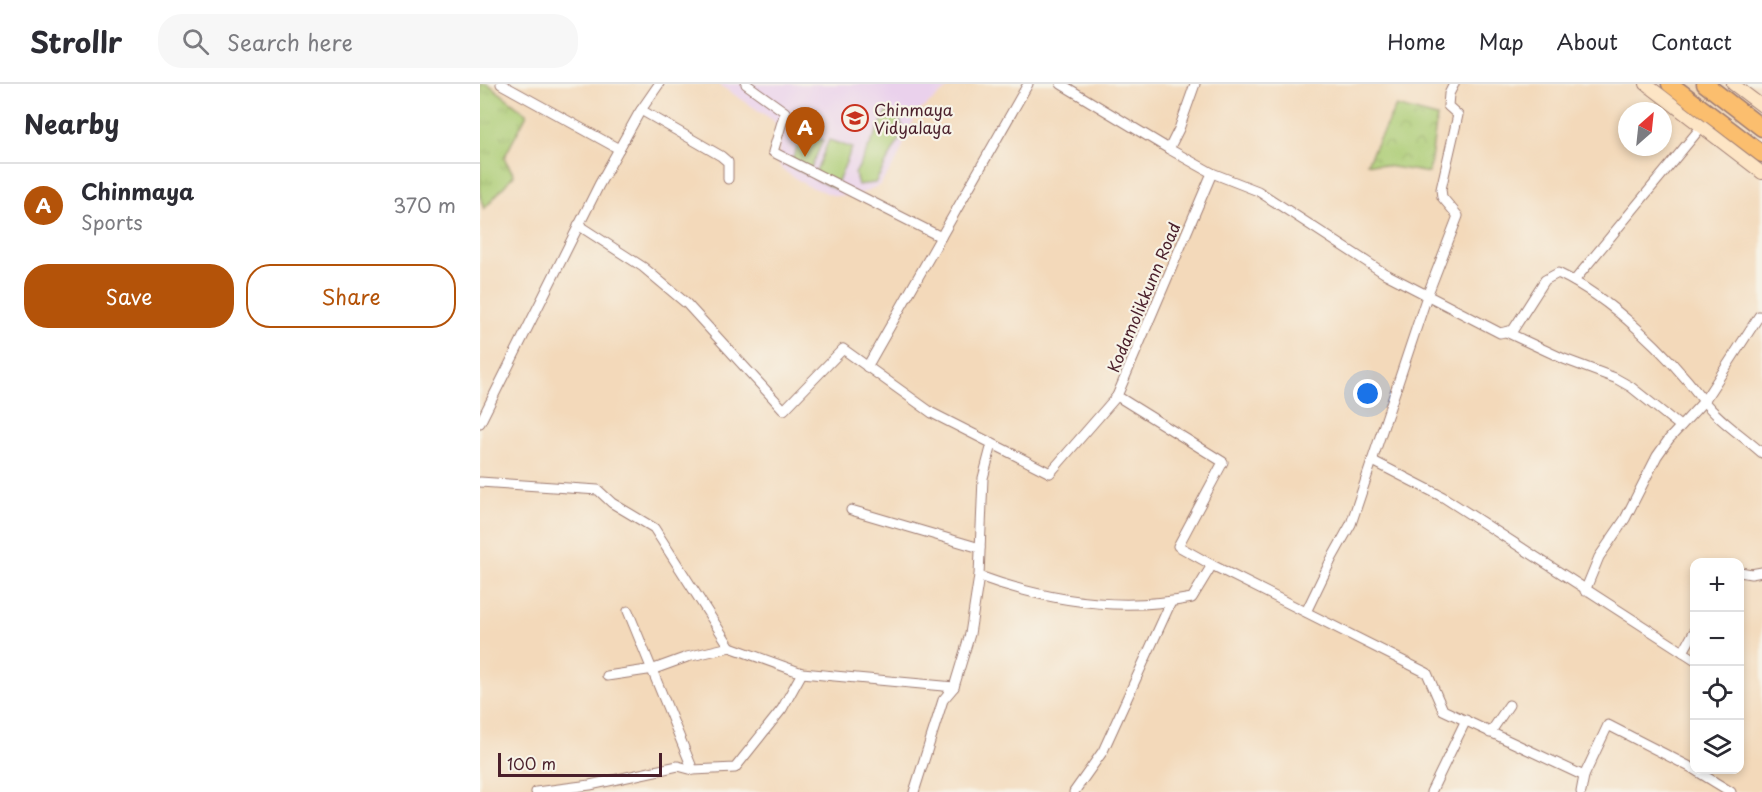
<!DOCTYPE html>
<meta charset="utf-8">
<style>
:root{--surface:#fff;--page:#f7f7f7;--text:#2b2b33;--muted:#7c7c81;--line:#e1e1e2;--accent:#b45309}
body{margin:0;font-family:"Playpen Sans",sans-serif;background:var(--page);color:var(--text)}
.controls{position:absolute;right:18px;bottom:18px;display:grid;overflow:hidden;border-radius:12px;box-shadow:0 3px 9px #0003}
.controls button{width:54px;height:54px;display:grid;place-items:center;padding:0;border:0;border-bottom:2px solid var(--line);background:var(--surface);color:var(--text);font:30px sans-serif}
.compass{position:absolute;left:1138px;top:18px;width:54px;height:54px;border-radius:50%;background:var(--surface);box-shadow:0 3px 9px #0003;rotate:27deg}
.scale{position:absolute;left:18px;bottom:15px;width:164px;box-sizing:border-box;padding-left:6px;border:3px solid #4a1f2b;border-top:0;font-size:16px;line-height:21px;white-space:nowrap;color:#4a1f2b;-webkit-text-stroke:4px #f7f3e8;paint-order:stroke}
.you{position:absolute;left:888px;top:310px;width:21px;height:21px;margin:-15px;border:4px solid #fff;border-radius:50%;background:#1a73e8;box-shadow:0 0 0 9px #1a73e833}
.badge{display:grid;place-items:center;width:39px;height:39px;border-radius:50%;background:var(--accent);color:#fff;font-size:20px;font-weight:700}
.pin{position:absolute;translate:-50% -50px;filter:drop-shadow(0 2px 3px #0008)}
.pin::after{content:'';position:absolute;top:32px;width:21px;height:18px;background:inherit;clip-path:polygon(0 0,100% 0,50% 100%)}
.list{margin:0;padding:0;list-style:none}
h2{display:flex;justify-content:space-between;align-items:center;height:78px;margin:0;padding:0 24px;font-size:26px}
h2 small{font-size:20px;font-weight:400;color:var(--muted)}
.list li{display:grid;grid-template-columns:39px 1fr auto;gap:18px;align-items:center;box-sizing:border-box;height:84px;padding:0 24px;border-top:2px solid var(--line)}
.list b{display:block;font-size:22px;white-space:nowrap}
.list p{margin:0;font-size:20px;white-space:nowrap;color:var(--muted)}
.list em{font-size:20px;font-style:normal;color:var(--muted)}
.actions{display:flex;gap:12px;padding:18px 24px}
.actions a{flex:1;padding:14px 0;border:2px solid var(--accent);border-radius:24px;text-align:center;font-size:21px;color:var(--accent)}
.actions .main{background:var(--accent);color:#fff}
.icon{flex:none;width:33px;height:33px;fill:none;stroke:currentColor;stroke-width:2;stroke-linecap:round;stroke-linejoin:round}
.map{position:relative;flex:none;width:1282px;height:708px;overflow:hidden}
header{display:flex;align-items:center;gap:36px;box-sizing:border-box;height:84px;padding:0 30px;background:var(--surface);border-bottom:2px solid var(--line)}
header strong{font-size:28px}
nav{display:flex;gap:33px;margin-inline-start:auto;font-size:21px}
.search{width:420px;height:54px;background:var(--page);display:flex;align-items:center;gap:15px;box-sizing:border-box;padding:0 21px;border-radius:24px;color:var(--muted);font-size:22px}
main{display:flex}
aside{flex:1;background:var(--surface)}
.map>svg:first-child{display:block}
</style>
<header>
<strong>Strollr</strong>
<div class="search"><svg class="icon" aria-label="search" viewBox="0 0 24 24"><circle cx="10" cy="10" r="6"/><path d="M15 15l6 6"/></svg>Search here</div>
<nav><a>Home</a><a>Map</a><a>About</a><a>Contact</a></nav>
</header>
<main>
<aside>
<h2>Nearby<small></small></h2>
<ul class="list">
<li><span class="badge">A</span><div><b>Chinmaya</b><p>Sports</p></div><em>370 m</em></li>
</ul>
<div class="actions"><a class="main">Save</a><a>Share</a></div>
</aside>
<div class="map">
<svg width="1282" height="708" viewBox="0 0 1282 708">
<defs>
<pattern id="grass-tufts" width="24" height="20" patternUnits="userSpaceOnUse" patternTransform="scale(1.5)"><rect width="24" height="20" fill="#accc74"/><path d="M3 7l-1-3M5 7V3M7 7l1-3M15 17l-1-3M17 17v-4M19 17l1-3" fill="none" stroke="#96af65"/></pattern>
<pattern id="park-crowns" width="20" height="18" patternUnits="userSpaceOnUse" patternTransform="scale(1.5)"><rect width="20" height="18" fill="#accc74"/><path d="M2 6a3 3 0 1 1 6 0M12 15a3 3 0 1 1 6 0" fill="none" stroke="#96af65"/></pattern>
</defs>
<rect width="100%" height="100%" fill="#f7f3e8"/>
<filter id="ink" filterUnits="userSpaceOnUse"><feTurbulence type="fractalNoise" baseFrequency=".0167" numOctaves="2"/><feDisplacementMap in="SourceGraphic" scale="12" xChannelSelector="R" yChannelSelector="G"/><feConvolveMatrix kernelMatrix="1 2 1 2 8 2 1 2 1" color-interpolation-filters="sRGB"/></filter>
<filter id="wash" filterUnits="userSpaceOnUse"><feTurbulence type="fractalNoise" baseFrequency=".008" numOctaves="4" result="noise"/><feDisplacementMap in="SourceGraphic" scale="24" xChannelSelector="R" yChannelSelector="G"/><feGaussianBlur stdDeviation="1.35" result="paint"/><feColorMatrix in="noise" values="0 0 0 0 0 0 0 0 0 0 0 0 0 0 0 0 0 1.4 0 .05"/><feComposite in="paint" operator="in"/></filter>
<g filter="url(#wash)">
<rect width="100%" height="100%" fill="#f3d9ba"/>
<path fill="#ead1ec" d="M238,0H469L467,5L436,30L417,76L400,101L380,110L355,112L326,101L303,86L299,80L300,47L293,36Z"/>
<path fill="url(#grass-tufts)" stroke="#7b7650" stroke-width="1.5" d="M0,0H8L47,30L24,74L34,91L4,125L0,112Z"/>
<path fill="url(#park-crowns)" stroke="#7b7650" stroke-width="1.5" d="M916,22L957,33L949,89L887,79Z"/>
<g fill="#accc74" stroke="#7b7650" stroke-width="1.5">
<path d="M407,28L419,36L423,43L419,56L395,99L378,101L375,90Z"/>
<path d="M324,49L343,56L328,91L309,82Z"/>
<path d="M349,56L372,64L355,105L333,94Z"/>
</g>
</g>
<g filter="url(#ink)">
<g fill="none" stroke-linecap="round" stroke-linejoin="round">
<defs>
<g id="street">
<path d="M21,0L139,65"/>
<path d="M266,0L305,28L293,68L461,153"/>
<path d="M581,0L689,65L699,45L715,0"/>
<path d="M161,26L241,72L248,78V95"/>
<path d="M732,89L778,107L904,189L1020,249L1033,246L1065,196L1078,189C1131,214 1188,270 1223,316C1238,336 1263,352 1282,369"/>
<path d="M98,141L163,183L207,220L304,326L363,265L452,329L570,389L637,312"/>
<path d="M1094,197L1218,47"/>
<path d="M1026,248L1084,275L1135,294L1151,303L1200,342"/>
<path d="M387,283L548,0"/>
<path d="M0,339L119,101L159,29L179,0"/>
<path d="M893,377L963,413L1214,575"/>
<path d="M0,398L118,406L132,419L174,444L250,563"/>
<path d="M371,426L500,464"/>
<path d="M732,481L947,589L963,626L1104,692L1128,641L1214,685"/>
<path d="M1260,488L1271,490L1282,488"/>
<path d="M499,492L503,394L512,360"/>
<path d="M1105,507L1119,473L1145,435L1177,372L1189,355L1224,317L1279,232"/>
<path d="M148,527L213,686"/>
<path d="M826,528L852,474L871,440L947,212L978,132L962,113L961,105L978,31L968,22L969,10L974,0"/>
<path d="M1203,568L1214,548"/>
<path d="M127,592L174,585L207,573L250,563L322,589L474,603L463,616L434,708"/>
<path d="M474,603L490,550L499,492C567,517 640,528 712,514L732,481L698,462L743,378L637,312L732,89L689,65"/>
<path d="M1010,649L1029,621"/>
<path d="M1215,686L1251,708"/>
<path d="M56,708L110,701L198,682L213,686L255,684L302,625L322,589"/>
<path d="M594,708L623,667L691,518"/>
<path d="M951,708L986,636"/>
<path d="M1101,708L1104,692"/>
</g>
<g id="secondary">
<path d="M1166,0L1282,89"/>
<path d="M1253,0L1282,22"/>
</g>
<g id="highway">
<path d="M1190,0L1282,70"/>
<path d="M1225,0L1282,44"/>
</g>
</defs>
<use href="#street" stroke="#9e7c72" stroke-width="11"/>
<use href="#secondary" stroke="#9e7c72" stroke-width="14"/>
<use href="#highway" stroke="#9e7c72" stroke-width="19"/>
<use href="#street" stroke="#fff" stroke-width="9"/>
<use href="#secondary" stroke="#fde5c5" stroke-width="12"/>
<use href="#highway" stroke="#fbbe6e" stroke-width="16"/>
</g>
</g>
<defs>
<symbol id="school-ring" viewBox="-11 -11 22 22"><circle r="9.5" fill="#f7f3e8" stroke="#c8321e" stroke-width="1.5"/><path d="M0-5L7-2L0 1L-7-2ZM-4 1L0 2.5L4 1V4Q0 6-4 4Z" fill="#c8321e"/></symbol>
</defs>
<g fill-rule="evenodd">
<use href="#school-ring" x="360" y="19" width="30" height="30"/>
</g>
<g text-anchor="middle" dominant-baseline="central" stroke-width="4.5" stroke-linejoin="round" paint-order="stroke">
<g font-size="16" fill="#4a1f2b" stroke="#f7f3e8" text-anchor="start">
<text x="394" y="25">Chinmaya<tspan x="394" dy="18">Vidyalaya</tspan></text>
</g>
<g font-size="16" fill="#4a1f2b" stroke="#f7f3e8">
<text transform="translate(663 213) rotate(-67)">Kodamolikkunn Road</text>
</g>
</g>
</svg>
<div class="controls">
<button>+</button>
<button>−</button>
<button><svg class="icon" aria-label="locate" viewBox="0 0 24 24"><circle cx="12" cy="12" r="6"/><path d="M12 2v4M12 18v4M2 12h4M18 12h4"/></svg></button>
<button><svg class="icon" aria-label="layers" viewBox="0 0 24 24"><path d="M12 4l9 5-9 5-9-5zM3 14l9 5 9-5"/></svg></button>
</div>
<svg class="compass" viewBox="-18 -18 36 36"><path d="M0-13l5 13h-10z" fill="#e53935"/><path d="M0 13l5-13h-10z" fill="#7c7c81"/></svg>
<div class="scale">100 m</div>
<div class="you"></div>
<div class="pin badge" style="left:325px;top:73px">A</div>
</div>
</main>
